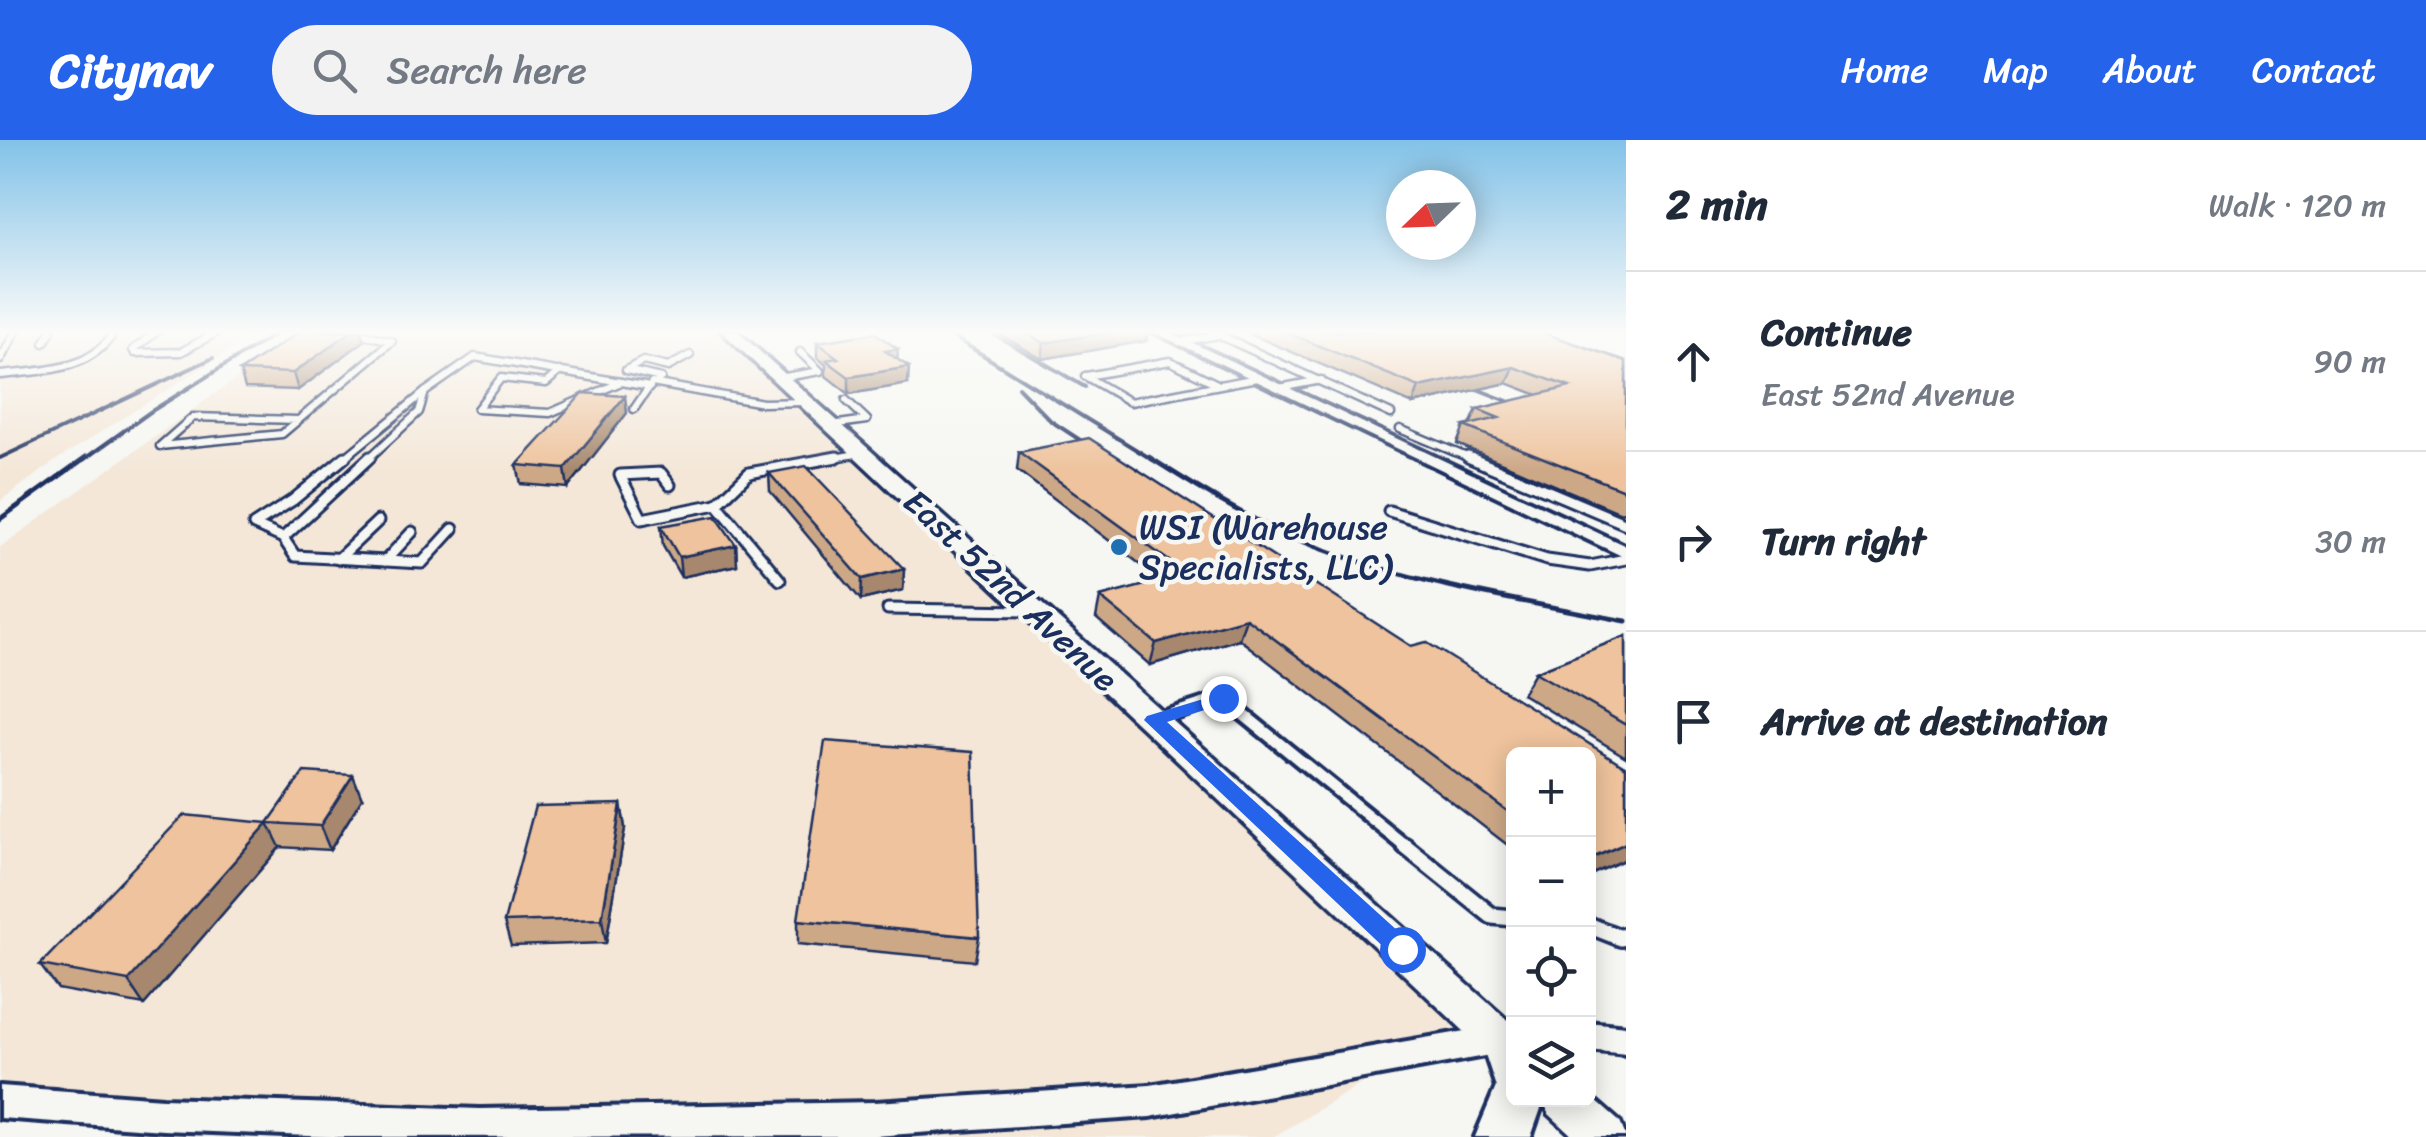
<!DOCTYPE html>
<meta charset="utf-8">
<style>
:root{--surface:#fff;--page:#f2f2f3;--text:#1f2937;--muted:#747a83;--line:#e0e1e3;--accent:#2563eb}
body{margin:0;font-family:Sriracha,sans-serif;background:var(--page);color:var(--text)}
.controls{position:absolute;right:30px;bottom:30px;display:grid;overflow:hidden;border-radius:15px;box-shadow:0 5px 25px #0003}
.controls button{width:90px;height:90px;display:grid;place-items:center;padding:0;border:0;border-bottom:2px solid var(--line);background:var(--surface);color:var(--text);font:50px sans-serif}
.compass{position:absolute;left:1386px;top:30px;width:90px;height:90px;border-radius:50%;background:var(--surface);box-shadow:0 5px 25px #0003;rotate:247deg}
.stop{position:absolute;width:30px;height:30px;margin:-22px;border:8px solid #2563eb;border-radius:50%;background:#fff}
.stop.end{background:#2563eb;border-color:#fff;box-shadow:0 2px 10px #0008}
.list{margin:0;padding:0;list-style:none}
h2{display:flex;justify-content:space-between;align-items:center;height:130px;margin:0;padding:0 40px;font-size:42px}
h2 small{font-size:32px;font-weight:400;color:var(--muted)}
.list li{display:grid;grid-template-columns:65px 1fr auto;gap:30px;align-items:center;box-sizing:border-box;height:180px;padding:0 40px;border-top:2px solid var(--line)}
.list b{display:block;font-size:38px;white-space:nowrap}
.list p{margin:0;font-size:32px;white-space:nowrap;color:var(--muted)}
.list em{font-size:32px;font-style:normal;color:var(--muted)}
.icon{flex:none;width:55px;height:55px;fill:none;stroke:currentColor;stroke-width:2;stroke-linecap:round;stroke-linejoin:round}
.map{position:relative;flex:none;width:1626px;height:997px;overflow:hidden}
header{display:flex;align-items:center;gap:60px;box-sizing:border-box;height:140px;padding:0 50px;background:var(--accent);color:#fff}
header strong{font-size:48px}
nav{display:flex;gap:55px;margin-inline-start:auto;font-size:35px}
.search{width:700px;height:90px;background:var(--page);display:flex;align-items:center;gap:25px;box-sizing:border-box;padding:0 35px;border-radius:55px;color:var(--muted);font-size:38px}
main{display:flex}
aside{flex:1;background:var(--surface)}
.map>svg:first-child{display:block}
</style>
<header>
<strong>Citynav</strong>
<div class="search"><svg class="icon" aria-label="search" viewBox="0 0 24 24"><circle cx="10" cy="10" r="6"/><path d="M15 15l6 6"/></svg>Search here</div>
<nav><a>Home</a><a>Map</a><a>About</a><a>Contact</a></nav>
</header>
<main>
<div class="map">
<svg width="1626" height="997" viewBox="0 0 1626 997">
<rect width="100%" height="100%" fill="#f6f6f2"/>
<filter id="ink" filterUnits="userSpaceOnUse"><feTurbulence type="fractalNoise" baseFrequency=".01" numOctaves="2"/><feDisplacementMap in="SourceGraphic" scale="20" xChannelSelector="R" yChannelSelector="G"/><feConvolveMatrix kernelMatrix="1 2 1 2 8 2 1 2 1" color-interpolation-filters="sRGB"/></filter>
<g filter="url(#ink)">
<g fill="#f4e7d8">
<path d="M52,191H261L58,319L0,361V197Z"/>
<path d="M303,191H720L1461,884L1273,997H273L0,975V407Z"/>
</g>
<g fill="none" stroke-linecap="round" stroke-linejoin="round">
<defs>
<g id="service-far3">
<path d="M157,191L133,210L135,213L181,212L219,191"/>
<path d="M1210,191L1391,274"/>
<path d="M1179,202L1218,195"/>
<path d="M44,203L51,191"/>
<path d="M0,220L16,191"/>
<path d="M560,231L546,243L501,238L477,269L550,273L621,242"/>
<path d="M0,235C43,230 90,232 115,191"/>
<path d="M1085,236L1130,262L1257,238"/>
<path d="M1086,236L1170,221L1217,244"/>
<path d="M779,238L820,231L800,212"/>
<path d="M658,240L661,238L626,230L643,221L668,227L690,215"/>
<path d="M1279,248L1321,240"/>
<path d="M634,269L652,243L763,263L805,262"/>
<path d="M298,280L193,277L160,306L282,294L392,201L349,191"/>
<path d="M831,285L867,280L846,260"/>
<path d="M1400,289L1474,320"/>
<path d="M342,320L425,252"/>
<path d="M367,320L419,272L425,252L475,217L650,247"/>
<path d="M823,320L862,313"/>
</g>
<g id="service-far2">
<path d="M370,317L283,398L295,416L422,423L453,389"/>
<path d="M1468,317L1626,384"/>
<path d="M670,345L661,333L620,335L642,379L717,364"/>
<path d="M1389,371L1547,420L1590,426L1626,419"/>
<path d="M283,398L254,385L293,360L345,317"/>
<path d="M338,419L378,381"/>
<path d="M385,421L412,392"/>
<path d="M780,440L717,364L749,333L837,317"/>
<path d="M888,469L1029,471"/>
</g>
<path id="service-far1" d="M1154,580L1223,558L1408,708"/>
<g id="service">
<path d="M1405,706L1492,776L1514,778"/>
<path d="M1588,785L1621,798L1626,795"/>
</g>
<g id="minor">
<path d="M1152,191H1167L1626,406V418Z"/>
<path d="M1588,882L1626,886V914L1588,910Z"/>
<path d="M1501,885L1514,892L1512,909L1501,913L1150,977L875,996L333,997L163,990L0,978V946L163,958L480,969L875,962L1150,945Z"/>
</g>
<g id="tertiary">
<path d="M721,191H737L1514,886V930L1500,925Z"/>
<path d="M1588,954L1620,982L1626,997H1574L1549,974L1543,960H1588Z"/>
</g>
<path id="primary" d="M1509,884L1514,886V960H1544L1531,997H1475L1496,947L1483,908L1491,891Z"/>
</defs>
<use href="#service-far3" stroke="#1b2f5e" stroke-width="11"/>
<use href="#service-far2" stroke="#1b2f5e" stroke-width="15"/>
<use href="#service-far1" stroke="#1b2f5e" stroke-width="19"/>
<use href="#service" stroke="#1b2f5e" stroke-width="22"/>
<use href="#minor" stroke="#1b2f5e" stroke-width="8"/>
<use href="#tertiary" stroke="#1b2f5e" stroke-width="7"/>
<use href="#primary" stroke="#1b2f5e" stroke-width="8"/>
<use href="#service-far3" stroke="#f6f6f2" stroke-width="6"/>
<use href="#service-far2" stroke="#f6f6f2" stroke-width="9"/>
<use href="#service-far1" stroke="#f6f6f2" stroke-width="11"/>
<use href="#service" stroke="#f6f6f2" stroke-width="15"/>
<use href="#minor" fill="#f6f6f2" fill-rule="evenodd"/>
<use href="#tertiary" fill="#f6f6f2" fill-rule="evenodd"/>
<use href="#primary" fill="#f6f6f2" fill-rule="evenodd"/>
<g stroke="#1b2f5e" stroke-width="4">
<path d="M944,191L1153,320"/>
<path d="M989,191L1085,247"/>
<path d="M1454,240L1533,271"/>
<path d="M1018,247L1051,281L1103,315"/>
<path d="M0,318L213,218"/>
<path d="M83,320L150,272L280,191"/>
</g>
<g stroke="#1b2f5e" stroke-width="5">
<path d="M1149,317C1193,345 1236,372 1283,393C1392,441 1510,459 1626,481"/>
<path d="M0,379L86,317"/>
</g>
</g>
<g fill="#cda887" stroke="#1b2f5e" stroke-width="2.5">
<path d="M995,191H1148L1146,201L1042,219Z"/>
<path d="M1243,191H1538L1626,221V371L1621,373L1457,304L1464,286L1470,285L1477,269L1538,255L1507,243L1413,264Z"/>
<path d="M364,201L298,250L245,248L240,231Z"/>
<path d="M817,202L897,219L908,244L849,254L826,236V225L817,217Z"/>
<path d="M627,273L568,348L521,344L517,325Z"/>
<path d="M1019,312L1411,506L1626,627V719L1588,736V614H1514V710L1239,499L1150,525L1096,478L1100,457L1162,441L1017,330Z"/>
<path d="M769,333L904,429L903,450L861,460L770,351Z"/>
<path d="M661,386L736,405L737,425L681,437L663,406Z"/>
<path d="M1626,496V617L1522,554L1535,532Z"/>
<path d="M362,658L330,710L280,707L144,865L58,849L40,825L268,683Z"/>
<path d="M621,664L625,688L606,803L511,806L504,782Z"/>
<path d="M798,780L979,797L975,821L798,804Z"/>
</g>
<g fill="#a7886e" stroke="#1b2f5e" stroke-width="2.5">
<path d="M352,191H361L364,201L298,250L293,233Z"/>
<path d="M1117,191H1148L1146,201L1042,219L1044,203Z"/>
<path d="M898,209L897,224L885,211Z"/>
<path d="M909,227L908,244L849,254V237Z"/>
<path d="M1514,227L1507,243L1413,264L1419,247Z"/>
<path d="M625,256L627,273L568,348L565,329Z"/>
<path d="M736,405L737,425L681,437L679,417Z"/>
<path d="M904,429L903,450L861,460L862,439Z"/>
<path d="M1246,478L1239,499L1150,525L1156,503Z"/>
<path d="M353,635L362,658L330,710L320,686Z"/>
<path d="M621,664L625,688L606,803L602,779Z"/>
<path d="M268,683L280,707L144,865L128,841Z"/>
<path d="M1626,703V719L1588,736V720Z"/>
</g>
<g fill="#eec39d" stroke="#1b2f5e" stroke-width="2.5">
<path d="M301,191H352L293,233L240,231Z"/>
<path d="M1023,191H1117L1044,203Z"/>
<path d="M1283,191H1538L1626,221V351L1464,286L1499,278L1477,269L1570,247L1514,227L1419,247Z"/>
<path d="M875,193L898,209L885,211L909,227L849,237L826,220L838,218L817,202Z"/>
<path d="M583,253L625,256L565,329L517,325Z"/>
<path d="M1089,298L1411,506L1426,502L1626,627V703L1588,720V614H1514V676L1246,478L1156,503L1100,457L1187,434L1019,312Z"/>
<path d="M806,326L904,429L862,439L769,333Z"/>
<path d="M716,376L736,405L679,417L661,386Z"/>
<path d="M1626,496V585L1535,532Z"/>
<path d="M825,601L973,612L979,797L798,780Z"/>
<path d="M304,632L353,635L320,686L268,683Z"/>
<path d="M621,664L602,779L504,782L535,666Z"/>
<path d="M184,675L268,683L128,841L40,825Z"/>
</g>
</g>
<linearGradient id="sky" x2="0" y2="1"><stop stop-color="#82c2e8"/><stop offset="0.58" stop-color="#fbfbf9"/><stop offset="1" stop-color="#fbfbf9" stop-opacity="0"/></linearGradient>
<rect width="1626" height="331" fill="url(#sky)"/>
<path fill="#2563eb" d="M1223,553L1229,554V562L1167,582L1410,802L1413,809L1410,816H1393L1144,580L1147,576Z"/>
<circle fill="#1f6fb2" stroke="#f6f6f2" stroke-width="4" cx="1119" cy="407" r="10"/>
<g text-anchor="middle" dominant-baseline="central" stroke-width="9" stroke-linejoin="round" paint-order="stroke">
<g font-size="35" fill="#1b2f5e" stroke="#f6f6f2" text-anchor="start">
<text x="1139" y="387">WSI (Warehouse<tspan x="1139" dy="40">Specialists, LLC)</tspan></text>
</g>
<g font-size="35" fill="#1b2f5e" stroke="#f6f6f2">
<text transform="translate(1011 450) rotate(43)">East 52nd Avenue</text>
</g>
</g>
</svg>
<div class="controls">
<button>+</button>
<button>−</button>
<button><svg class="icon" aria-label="locate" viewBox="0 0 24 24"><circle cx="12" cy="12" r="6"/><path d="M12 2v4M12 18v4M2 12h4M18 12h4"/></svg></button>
<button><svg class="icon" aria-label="layers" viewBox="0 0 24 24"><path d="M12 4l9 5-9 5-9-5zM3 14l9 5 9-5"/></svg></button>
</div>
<svg class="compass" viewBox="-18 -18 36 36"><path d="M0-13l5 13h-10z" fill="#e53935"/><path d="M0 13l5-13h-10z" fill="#747a83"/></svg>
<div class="stop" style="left:1402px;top:809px"></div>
<div class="stop end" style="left:1223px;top:558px"></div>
</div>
<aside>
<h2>2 min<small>Walk · 120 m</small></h2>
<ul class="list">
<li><svg class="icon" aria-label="ahead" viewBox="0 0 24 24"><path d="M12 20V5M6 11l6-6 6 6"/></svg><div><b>Continue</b><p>East 52nd Avenue</p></div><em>90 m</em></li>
<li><svg class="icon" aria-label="right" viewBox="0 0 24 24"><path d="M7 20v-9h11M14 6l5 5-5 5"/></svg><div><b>Turn right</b></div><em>30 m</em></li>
<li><svg class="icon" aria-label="arrive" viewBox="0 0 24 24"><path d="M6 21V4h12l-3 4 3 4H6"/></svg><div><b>Arrive at destination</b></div></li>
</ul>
</aside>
</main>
